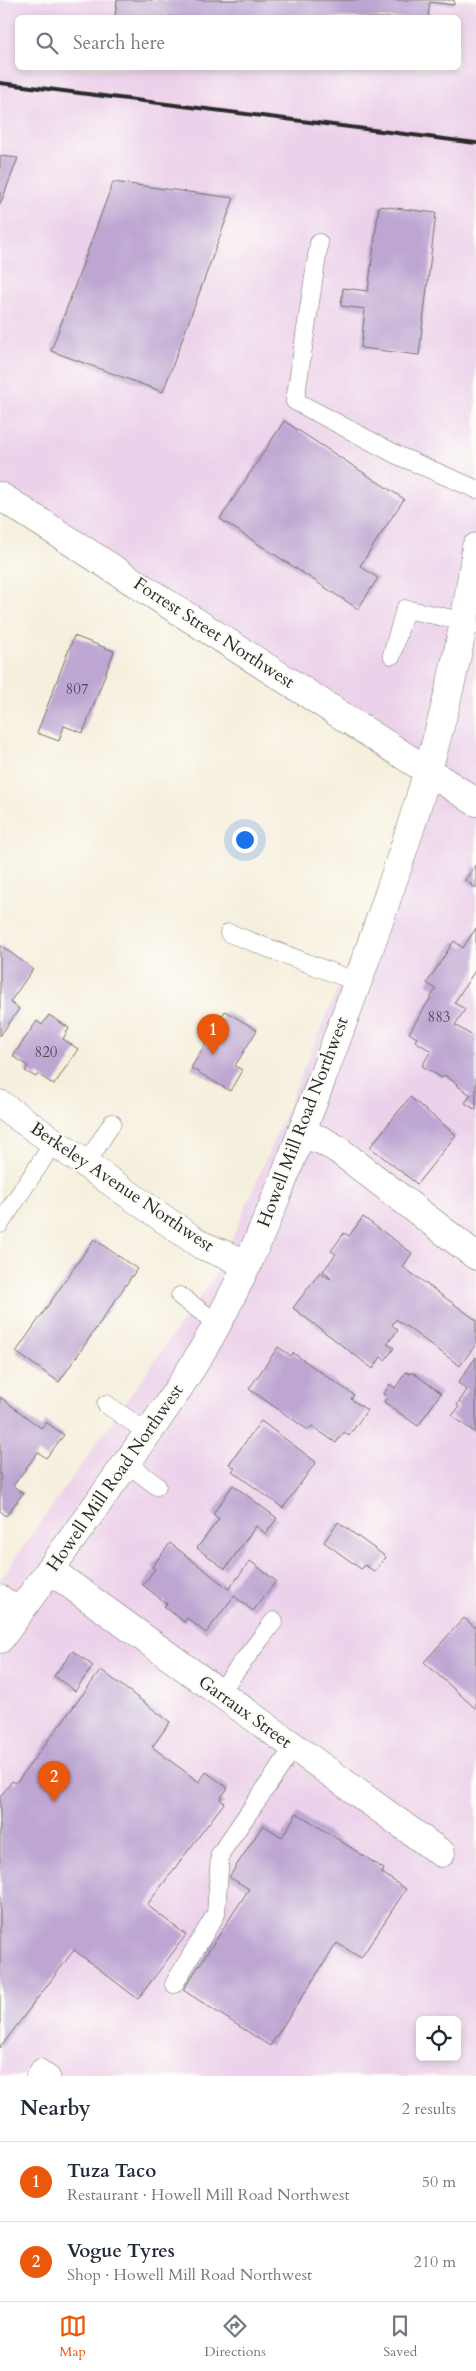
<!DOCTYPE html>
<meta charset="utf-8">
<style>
:root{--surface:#fff;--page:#f2f2f3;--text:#1f2937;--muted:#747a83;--line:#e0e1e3;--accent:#ea580c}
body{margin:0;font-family:Cardo,serif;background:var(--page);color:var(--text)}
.controls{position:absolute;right:15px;bottom:15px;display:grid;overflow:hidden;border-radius:8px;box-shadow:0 2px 8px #0003}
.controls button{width:45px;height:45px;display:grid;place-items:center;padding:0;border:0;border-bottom:1px solid var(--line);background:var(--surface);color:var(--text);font:25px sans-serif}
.you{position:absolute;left:244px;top:839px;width:18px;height:18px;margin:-12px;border:4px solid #fff;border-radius:50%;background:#1a73e8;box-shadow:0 0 0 8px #1a73e833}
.badge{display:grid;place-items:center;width:32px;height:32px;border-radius:50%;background:var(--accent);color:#fff;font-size:16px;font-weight:700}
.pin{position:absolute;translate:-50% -41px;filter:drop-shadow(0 1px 2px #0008)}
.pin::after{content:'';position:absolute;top:26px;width:18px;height:15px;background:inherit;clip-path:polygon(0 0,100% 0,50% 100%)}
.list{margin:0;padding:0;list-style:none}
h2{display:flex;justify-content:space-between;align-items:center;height:65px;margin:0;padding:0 20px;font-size:21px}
h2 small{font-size:16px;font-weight:400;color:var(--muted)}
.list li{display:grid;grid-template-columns:32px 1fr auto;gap:15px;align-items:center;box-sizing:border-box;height:80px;padding:0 20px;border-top:1px solid var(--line)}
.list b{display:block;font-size:19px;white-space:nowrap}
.list p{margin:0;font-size:16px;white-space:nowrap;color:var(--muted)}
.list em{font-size:16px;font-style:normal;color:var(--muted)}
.icon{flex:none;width:28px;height:28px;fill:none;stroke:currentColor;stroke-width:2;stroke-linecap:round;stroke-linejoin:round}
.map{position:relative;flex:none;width:476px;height:2076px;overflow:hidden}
.search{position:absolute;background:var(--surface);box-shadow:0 2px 8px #0003;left:15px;right:15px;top:15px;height:55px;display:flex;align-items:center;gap:12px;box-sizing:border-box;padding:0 18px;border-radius:8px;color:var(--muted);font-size:19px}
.sheet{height:225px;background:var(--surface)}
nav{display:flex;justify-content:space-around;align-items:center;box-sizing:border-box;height:70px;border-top:1px solid var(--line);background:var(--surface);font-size:14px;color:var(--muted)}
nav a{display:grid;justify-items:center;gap:2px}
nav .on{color:var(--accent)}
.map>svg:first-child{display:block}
</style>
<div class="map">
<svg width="476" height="2076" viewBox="0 0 476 2076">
<rect width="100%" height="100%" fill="#fdfcf7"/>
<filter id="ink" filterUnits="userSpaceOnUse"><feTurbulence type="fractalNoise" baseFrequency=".02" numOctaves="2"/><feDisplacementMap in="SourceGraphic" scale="10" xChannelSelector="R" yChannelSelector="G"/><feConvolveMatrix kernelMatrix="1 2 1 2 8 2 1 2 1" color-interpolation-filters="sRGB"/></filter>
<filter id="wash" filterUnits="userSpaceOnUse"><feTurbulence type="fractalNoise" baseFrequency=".0096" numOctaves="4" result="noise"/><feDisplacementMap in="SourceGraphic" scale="20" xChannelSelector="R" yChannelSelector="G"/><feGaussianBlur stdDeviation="1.12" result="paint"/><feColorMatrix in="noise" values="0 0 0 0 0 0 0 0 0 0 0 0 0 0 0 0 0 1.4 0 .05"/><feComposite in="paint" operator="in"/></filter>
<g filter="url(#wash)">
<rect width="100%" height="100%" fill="#f5efdd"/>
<path fill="#ecd1ea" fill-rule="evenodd" d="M0,0H476V2076H0V1580L219,1270L427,777L0,511ZM18,18H458V68H18ZM420,2020H457V2057H420Z"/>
<g id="blocks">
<g fill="#bda6d2">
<path d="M117,0H454V5L430,2L428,18H184L169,16V18H115Z"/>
<path d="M0,156L18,158L0,205Z"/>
<path d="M113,182L234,198L163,392L51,351Z"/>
<path d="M379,206L436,213L419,355L361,348L365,309L341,306L343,288L368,291Z"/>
<path d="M284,421L404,499L360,566L378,578L358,609L220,519Z"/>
<path d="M74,636L114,651L83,733L64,726L59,741L37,733Z"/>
<path d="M476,864V888L465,880Z"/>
<path d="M476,928V969L454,1003L465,1009L455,1025L476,1038V1110L465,1103L471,1095L456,1085L457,1084L444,1075L442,1078L422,1066L431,1051L415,1041L417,1038L409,1033L436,989L427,983L454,941L463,948Z"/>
<path d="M0,945L33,969L10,1002L19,1009L0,1036Z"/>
<path d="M225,1011L257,1030L235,1066L242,1070L230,1091L191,1068Z"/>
<path d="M49,1015L69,1028L63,1039L78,1049L54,1085L38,1074L36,1077L25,1071L28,1066L13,1056L37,1021L42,1025Z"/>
<path d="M410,1097L456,1135L417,1184L370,1147Z"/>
<path d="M363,1217L412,1253L403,1267L476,1320V1344L460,1366L396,1319L392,1325L398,1330L387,1344L394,1348L385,1360L381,1357L373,1369L293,1308L320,1272L330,1279L331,1277L323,1271L336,1254L331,1251L344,1233L349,1236Z"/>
<path d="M94,1239L137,1269L59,1382L16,1352Z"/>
<path d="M278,1347L291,1356L293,1353L354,1395L351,1399L367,1410L349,1436L344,1432L336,1443L312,1426L308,1430L249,1389Z"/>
<path d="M476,1357V1433L452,1416L459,1407L457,1405L467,1390L458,1383Z"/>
<path d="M406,1372L411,1374L412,1372L441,1393L418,1426L384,1402L387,1398L383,1394L390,1384L395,1388Z"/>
<path d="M0,1397L41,1428L46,1422L64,1435L46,1458L38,1452L13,1486L23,1493L6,1516L0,1511Z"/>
<path d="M261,1421L316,1462L283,1508L232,1471L235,1468L229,1464Z"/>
<path d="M233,1485L277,1518L266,1534L256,1526L225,1569L197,1548L219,1519L213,1514Z"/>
<path d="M338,1522L386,1557L375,1572L365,1565L361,1569L324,1542Z"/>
<path d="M170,1543L229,1589L250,1561L276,1581L253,1611L234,1596L206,1633L187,1618L184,1622L164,1606L167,1604L143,1585L155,1569L152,1567Z"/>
<path d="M464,1618L476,1628V1709L424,1662Z"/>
<path d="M73,1651L93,1666L75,1691L54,1676Z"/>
<path d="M101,1670L170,1722L152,1747L199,1782L206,1772L228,1788L220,1799L224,1803L147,1905L186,1935L138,1999L74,1950L0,2048V1797L12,1781L16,1783Z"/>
<path d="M297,1813L384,1869L382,1873L406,1889L361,1958L337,1943L270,2046L183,1990L249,1889L229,1877L263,1825L282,1837Z"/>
</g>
</g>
</g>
<g filter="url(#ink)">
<use href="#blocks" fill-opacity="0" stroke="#727069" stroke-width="1"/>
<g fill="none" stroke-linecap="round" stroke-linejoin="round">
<defs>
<g id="lane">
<path d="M319,243L295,401L399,456L476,489"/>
<path d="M392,655L405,609L463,621L471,627"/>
<path d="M229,933L357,982"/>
<path d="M86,1164L112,1123"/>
<path d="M0,1224L54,1142"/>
<path d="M180,1296L217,1323"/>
<path d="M106,1404L148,1433"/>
<path d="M127,1463L157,1486"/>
<path d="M219,1693L274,1621"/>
<path d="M174,1984L216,1914L220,1854L294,1747"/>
<path d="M35,2076L40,2068L51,2076"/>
</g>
<g id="street">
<path d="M0,496L476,802"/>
<path d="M0,1104L201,1245L248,1264"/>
<path d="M301,1134L321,1140L337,1149L476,1256"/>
<path d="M50,1570L441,1853"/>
<path d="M0,1599L19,1612"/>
</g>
<path id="secondary" d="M0,1639C38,1586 76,1534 113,1482C149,1432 184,1384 214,1330C264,1239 299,1139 336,1041C395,880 454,717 476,547"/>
</defs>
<use href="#lane" stroke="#727069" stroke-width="19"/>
<use href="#street" stroke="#727069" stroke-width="29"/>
<use href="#secondary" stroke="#727069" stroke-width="29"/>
<use href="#lane" stroke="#fff" stroke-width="18"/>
<use href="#street" stroke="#fff" stroke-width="28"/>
<use href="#secondary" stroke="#fff" stroke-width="28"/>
<path stroke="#2b2b2b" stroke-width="4" d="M0,83L476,143"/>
</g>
</g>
<g text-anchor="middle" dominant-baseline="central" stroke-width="5" stroke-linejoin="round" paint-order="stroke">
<g font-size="15" fill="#504a55">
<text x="77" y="689">807</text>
<text x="439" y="1017">883</text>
<text x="46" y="1052">820</text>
</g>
<g font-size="18" fill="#2b2b2b" stroke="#fdfcf7">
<text transform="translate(214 633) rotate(33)">Forrest Street Northwest</text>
<text transform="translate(303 1122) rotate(-69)">Howell Mill Road Northwest</text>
<text transform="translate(122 1187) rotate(34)">Berkeley Avenue Northwest</text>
<text transform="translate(115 1478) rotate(-55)">Howell Mill Road Northwest</text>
<text transform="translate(245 1712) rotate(36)">Garraux Street</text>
</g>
</g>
</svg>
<div class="controls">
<button><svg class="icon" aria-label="locate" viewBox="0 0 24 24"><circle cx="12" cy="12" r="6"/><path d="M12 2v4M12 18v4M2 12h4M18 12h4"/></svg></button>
</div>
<div class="you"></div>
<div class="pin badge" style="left:213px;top:1055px">1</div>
<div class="pin badge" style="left:54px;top:1802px">2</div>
<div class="search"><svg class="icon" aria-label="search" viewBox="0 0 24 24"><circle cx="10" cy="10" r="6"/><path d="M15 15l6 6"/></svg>Search here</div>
</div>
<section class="sheet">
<h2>Nearby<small>2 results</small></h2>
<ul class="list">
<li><span class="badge">1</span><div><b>Tuza Taco</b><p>Restaurant · Howell Mill Road Northwest</p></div><em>50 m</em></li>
<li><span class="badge">2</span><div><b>Vogue Tyres</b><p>Shop · Howell Mill Road Northwest</p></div><em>210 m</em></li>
</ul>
</section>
<nav>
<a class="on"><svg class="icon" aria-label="map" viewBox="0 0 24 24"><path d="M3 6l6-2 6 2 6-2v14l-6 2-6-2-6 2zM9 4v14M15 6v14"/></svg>Map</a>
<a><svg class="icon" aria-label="directions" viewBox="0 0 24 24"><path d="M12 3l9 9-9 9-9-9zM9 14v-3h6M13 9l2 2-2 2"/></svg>Directions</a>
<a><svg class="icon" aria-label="saved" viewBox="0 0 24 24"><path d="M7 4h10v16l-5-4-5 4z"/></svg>Saved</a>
</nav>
